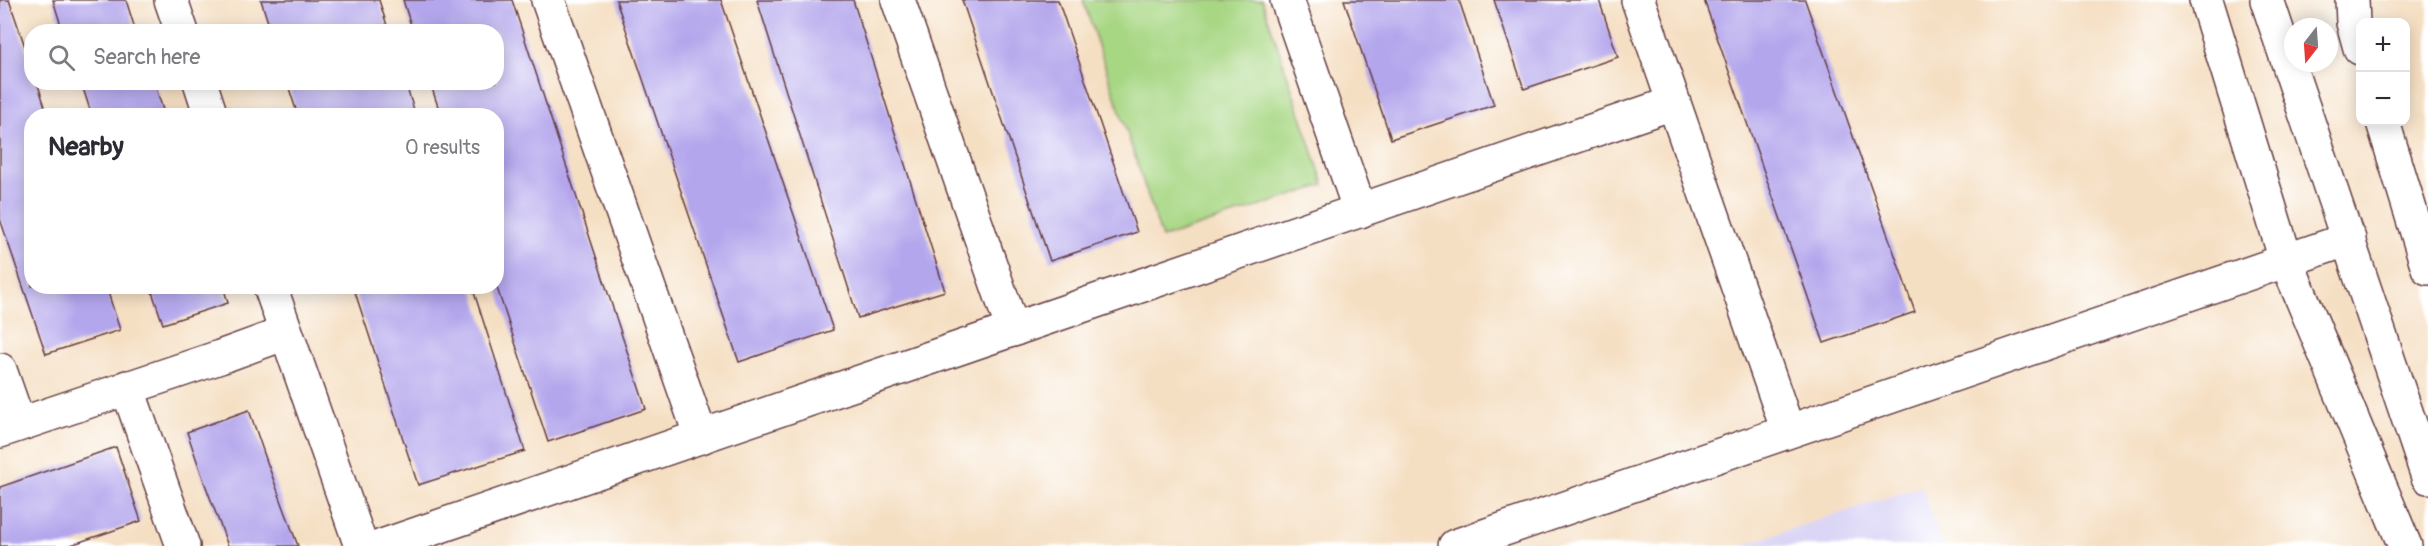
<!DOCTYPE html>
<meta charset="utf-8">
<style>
:root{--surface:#fff;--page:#f7f7f7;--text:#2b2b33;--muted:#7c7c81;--line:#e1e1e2}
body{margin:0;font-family:Pangolin,sans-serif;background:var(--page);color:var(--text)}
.controls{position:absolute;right:18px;top:18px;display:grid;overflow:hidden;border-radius:12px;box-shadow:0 3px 15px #0003}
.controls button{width:54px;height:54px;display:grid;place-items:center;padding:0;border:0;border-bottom:2px solid var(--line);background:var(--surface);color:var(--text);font:30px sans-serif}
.compass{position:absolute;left:2284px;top:18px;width:54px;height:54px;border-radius:50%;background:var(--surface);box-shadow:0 3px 15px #0003;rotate:197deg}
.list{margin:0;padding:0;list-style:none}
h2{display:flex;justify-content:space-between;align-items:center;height:78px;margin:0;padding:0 24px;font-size:26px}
h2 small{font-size:20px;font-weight:400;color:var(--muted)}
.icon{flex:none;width:33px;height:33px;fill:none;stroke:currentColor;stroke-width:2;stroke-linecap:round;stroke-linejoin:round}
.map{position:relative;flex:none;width:2428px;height:546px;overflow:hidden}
.search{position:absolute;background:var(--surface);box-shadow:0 3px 15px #0003;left:24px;top:24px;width:480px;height:66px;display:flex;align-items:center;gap:15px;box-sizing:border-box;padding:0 21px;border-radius:24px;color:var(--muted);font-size:22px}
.panel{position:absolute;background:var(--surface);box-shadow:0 3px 15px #0003;left:24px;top:108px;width:480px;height:186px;border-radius:24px}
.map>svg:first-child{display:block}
</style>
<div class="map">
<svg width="2428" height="546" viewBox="0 0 2428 546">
<rect width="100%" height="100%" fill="#fff"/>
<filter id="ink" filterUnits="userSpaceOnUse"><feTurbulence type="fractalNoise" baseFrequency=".0167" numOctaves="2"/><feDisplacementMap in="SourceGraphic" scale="12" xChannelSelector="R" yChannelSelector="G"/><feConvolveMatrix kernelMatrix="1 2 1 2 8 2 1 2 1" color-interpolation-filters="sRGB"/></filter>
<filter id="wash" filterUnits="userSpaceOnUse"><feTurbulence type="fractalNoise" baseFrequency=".008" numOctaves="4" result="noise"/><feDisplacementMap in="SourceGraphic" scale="24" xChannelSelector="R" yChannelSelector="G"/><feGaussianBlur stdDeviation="1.35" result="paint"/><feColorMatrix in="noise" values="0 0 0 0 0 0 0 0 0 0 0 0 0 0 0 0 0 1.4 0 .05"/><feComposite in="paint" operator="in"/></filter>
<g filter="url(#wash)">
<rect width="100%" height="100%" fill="#f5dfc3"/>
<path fill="#dcd6f6" d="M1922,486L1942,546H1740Z"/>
<path fill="#a8d784" stroke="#797b58" stroke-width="1.5" d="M1083,0H1262L1324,185L1162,238Z"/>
<g id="blocks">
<g fill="#b3a6ec">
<path d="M0,0H9L32,67V82H37L48,116H32V286H106L120,330L46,354L0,219Z"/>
<path d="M53,0H126L136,32H63Z"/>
<path d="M261,0H379L389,32H271Z"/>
<path d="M403,0H512L646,409L548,442L496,285V116H441L430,82H496V32H413Z"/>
<path d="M616,0H721L833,330L739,362Z"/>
<path d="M757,0H853L945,291L858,318Z"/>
<path d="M962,0H1058L1137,232L1050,261Z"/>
<path d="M1344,0H1459L1494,105L1391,139Z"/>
<path d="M1494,0H1599L1618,57L1524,89Z"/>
<path d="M1704,0H1805L1915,312L1824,343Z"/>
<path d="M81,82H154L165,116H92Z"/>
<path d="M287,82H405L416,116H298Z"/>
<path d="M150,286H223L228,303L163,324Z"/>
<path d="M353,286H472L525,451L418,485Z"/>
<path d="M249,410L267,462L298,546H228L205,484L187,432Z"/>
<path d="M116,447L141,521L68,546H0V487Z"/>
</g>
</g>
</g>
<g filter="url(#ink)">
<use href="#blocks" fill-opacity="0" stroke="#643c42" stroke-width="1.5"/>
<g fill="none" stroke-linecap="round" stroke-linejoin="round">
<defs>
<g id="minor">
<path d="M171,0L182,32"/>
<path d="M548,0L701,437"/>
<path d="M898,0L1013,330"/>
<path d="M1287,0L1360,211"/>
<path d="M1638,0L1788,431"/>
<path d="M2206,0L2286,260L2405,546"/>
<path d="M2267,0L2428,477"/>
<path d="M2352,0L2353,23L2360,48"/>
<path d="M200,82L211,116"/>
<path d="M2383,122L2428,268"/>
<path d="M270,286L361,546"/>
<path d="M0,370L19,424"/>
<path d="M127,387L183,546"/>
<path d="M0,431L220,357L286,333"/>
<path d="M382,546L1673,103"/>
<path d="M1455,546L2349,239"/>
</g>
</defs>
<use href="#minor" stroke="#643c42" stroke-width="36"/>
<use href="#minor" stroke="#fff" stroke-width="33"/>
</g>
</g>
</svg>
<div class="controls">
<button>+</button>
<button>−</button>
</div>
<svg class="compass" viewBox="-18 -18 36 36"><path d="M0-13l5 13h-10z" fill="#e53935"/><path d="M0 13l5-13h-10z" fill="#7c7c81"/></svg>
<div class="search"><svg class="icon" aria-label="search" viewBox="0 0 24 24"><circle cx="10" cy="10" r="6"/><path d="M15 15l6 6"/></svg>Search here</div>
<section class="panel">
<h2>Nearby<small>0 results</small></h2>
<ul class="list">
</ul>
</section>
</div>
